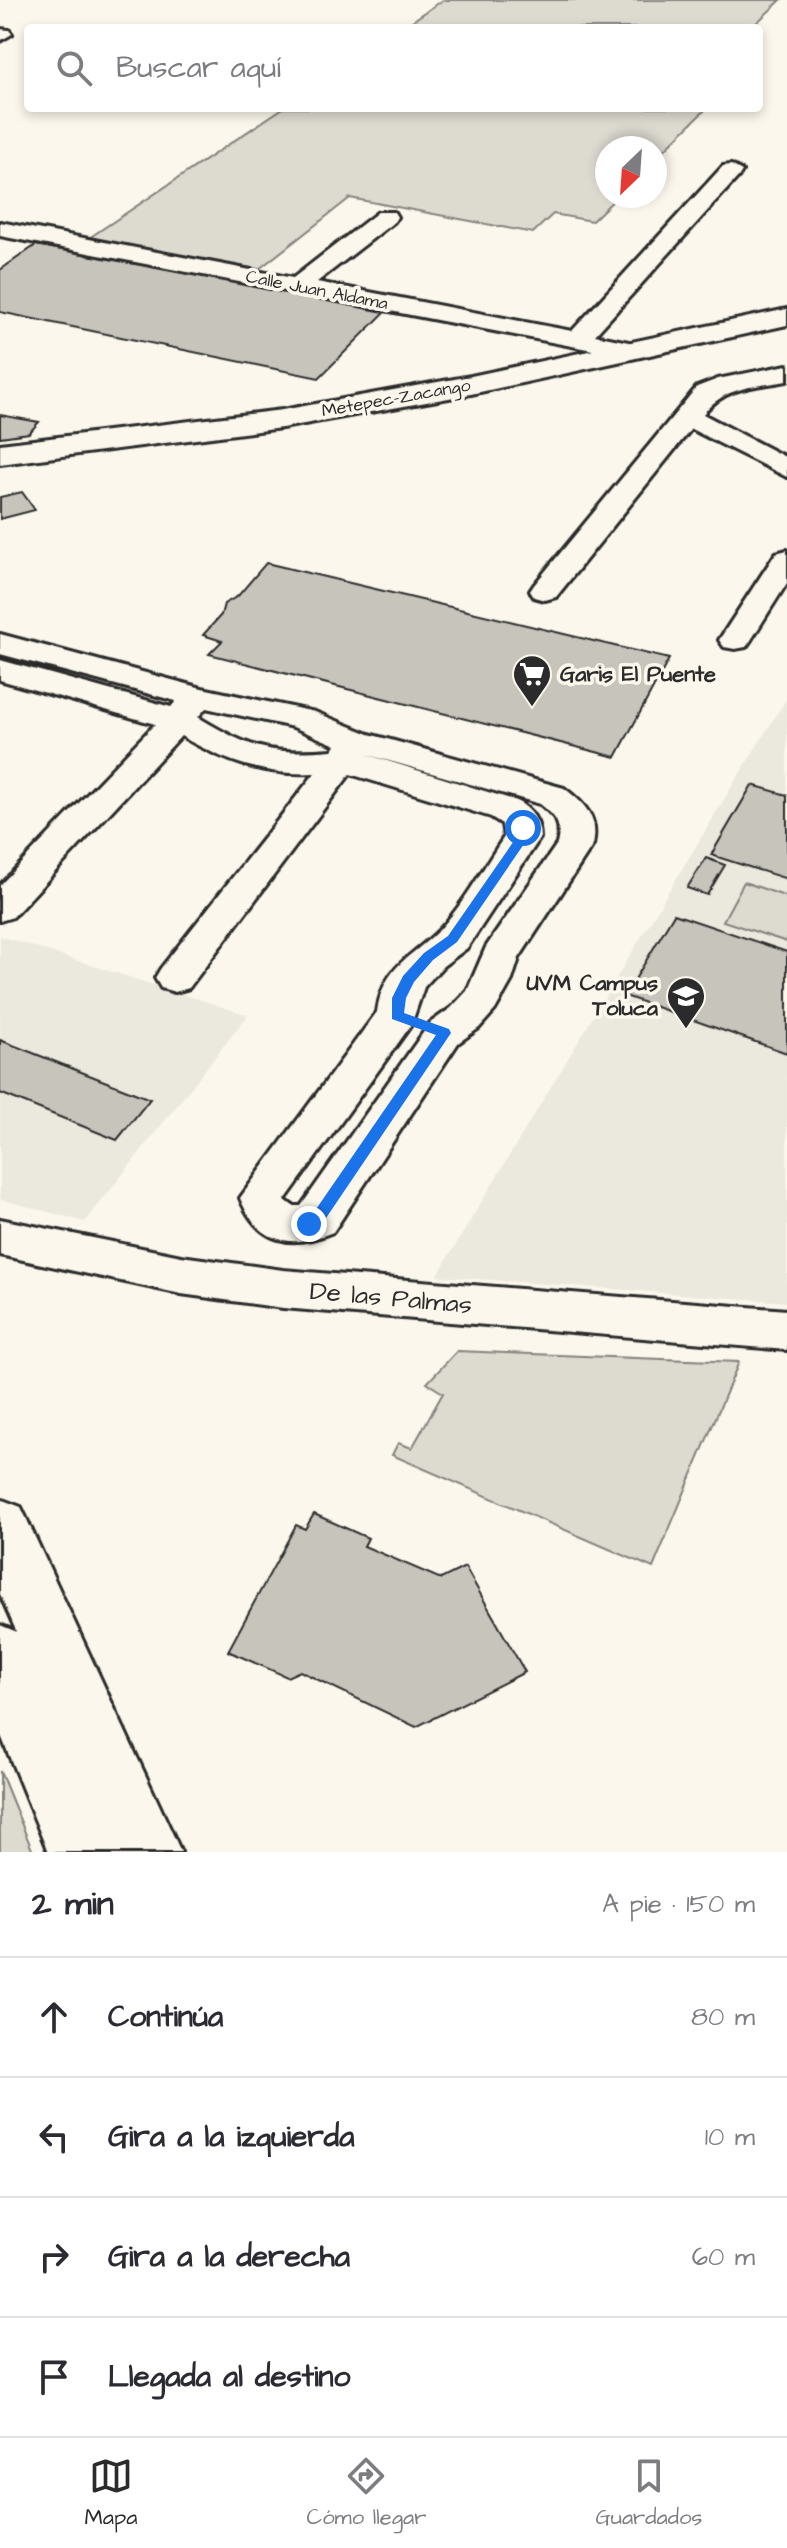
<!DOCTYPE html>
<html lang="es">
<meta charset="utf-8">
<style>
:root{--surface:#fff;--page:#f2f2f3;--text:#2b2b33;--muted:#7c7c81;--line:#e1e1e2;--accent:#2b2b2b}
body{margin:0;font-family:"Architects Daughter",sans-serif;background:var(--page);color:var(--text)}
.compass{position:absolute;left:595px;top:136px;width:72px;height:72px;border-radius:50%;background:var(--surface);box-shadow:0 4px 12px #0003;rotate:205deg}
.stop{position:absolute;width:24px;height:24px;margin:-18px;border:6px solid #1a73e8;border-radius:50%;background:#fff}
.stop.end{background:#1a73e8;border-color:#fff;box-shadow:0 2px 8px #0008}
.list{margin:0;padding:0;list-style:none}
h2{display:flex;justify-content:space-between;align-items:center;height:104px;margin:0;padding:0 32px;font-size:34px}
h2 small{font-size:26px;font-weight:400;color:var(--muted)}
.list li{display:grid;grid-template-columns:52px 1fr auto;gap:24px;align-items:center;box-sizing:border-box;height:120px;padding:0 32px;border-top:2px solid var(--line)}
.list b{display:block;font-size:30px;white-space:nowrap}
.list em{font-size:26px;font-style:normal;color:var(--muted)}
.icon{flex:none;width:44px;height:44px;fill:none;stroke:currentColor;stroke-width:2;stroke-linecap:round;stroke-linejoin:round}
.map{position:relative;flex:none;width:787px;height:1852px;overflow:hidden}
.search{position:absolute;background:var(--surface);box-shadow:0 4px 12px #0003;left:24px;right:24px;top:24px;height:88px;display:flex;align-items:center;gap:20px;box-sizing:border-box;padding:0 28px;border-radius:8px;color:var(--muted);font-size:30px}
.sheet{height:584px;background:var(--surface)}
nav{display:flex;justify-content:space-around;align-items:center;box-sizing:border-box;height:112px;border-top:2px solid var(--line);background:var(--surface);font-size:22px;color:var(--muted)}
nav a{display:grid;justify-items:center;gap:4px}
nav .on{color:var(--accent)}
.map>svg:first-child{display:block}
</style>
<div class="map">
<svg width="787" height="1852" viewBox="0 0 787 1852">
<rect width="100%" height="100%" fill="#fbf7ec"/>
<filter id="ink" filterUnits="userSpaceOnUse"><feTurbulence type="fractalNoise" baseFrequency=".0125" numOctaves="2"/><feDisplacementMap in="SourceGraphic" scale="16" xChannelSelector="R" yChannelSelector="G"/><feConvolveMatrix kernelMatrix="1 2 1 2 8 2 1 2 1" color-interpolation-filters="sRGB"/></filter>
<g filter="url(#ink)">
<g fill="#ebe8de">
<path d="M787,698V1302L437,1276L734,783Z"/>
<path d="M0,936L248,1015L85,1222L0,1199Z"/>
</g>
<g fill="#dddad0" stroke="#84827e" stroke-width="2">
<path d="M443,0H781L751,28H402Z"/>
<path d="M283,108H707L655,159V148H607V196H618L592,221L553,214L533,233L350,198L254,273L89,238Z"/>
<path d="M744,882L787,897V942L723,921Z"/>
<path d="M457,1351L739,1362L653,1568L392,1455L398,1443L412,1448L443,1393L427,1383Z"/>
<path d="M0,1771L33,1852H0Z"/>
</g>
<g fill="#c7c4bc" stroke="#2b2b2b" stroke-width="2">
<path d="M36,245L386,311L319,378L0,312V270Z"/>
<path d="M0,415L39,422L29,433L0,437Z"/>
<path d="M22,492L35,510L0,519V497Z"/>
<path d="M266,563L669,659L616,757L209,654L222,641L203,635L221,615L224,604L238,596Z"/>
<path d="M752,785L787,795V879L711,855Z"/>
<path d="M706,858L725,865L707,895L687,888Z"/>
<path d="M674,914L787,952V1053L625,996Z"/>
<path d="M0,1040L150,1099L117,1140L0,1093Z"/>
<path d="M314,1514L368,1538L364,1546L441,1579L465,1567L525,1672L416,1727L300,1671L287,1677L228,1651L296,1525L305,1529Z"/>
</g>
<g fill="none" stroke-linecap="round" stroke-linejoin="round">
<defs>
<g id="minor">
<path d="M0,29L9,30L12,34L0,41Z"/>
<path d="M731,165L742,171L739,176L595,335L643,345L647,350L643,355L634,358L0,236V222L293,278L378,212H394L397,217L394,222L317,282L572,331L723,166Z"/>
<path d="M787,365V381C754,387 725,386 703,414L787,458V477L691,429L556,597L545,600L534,597L530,591L534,585L697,387L718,379Z"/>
<path d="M787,550V583L751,640L746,647L735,649L724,647L719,640L772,559L776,553Z"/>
<path d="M0,634L202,688L315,712L369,734L564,788C585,804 599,818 593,845L519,958L512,980L495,1010L479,1028L458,1043L333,1232C290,1250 258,1243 240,1198L377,1012C383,966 411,958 439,930C462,907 485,865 504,837L502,824L491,817L350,774L189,988L175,992L161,988L155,978L161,968L315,773C265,776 223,761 181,736L13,917L0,921V885L155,724L0,680V660L171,707L176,701L0,654ZM206,708L293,727L336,745L332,750C270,755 251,749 198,717ZM365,754L540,804C556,817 562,823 557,844L486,947L467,991L451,1008L430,1023L301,1206H293L285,1200L411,1025L424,987L443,966L467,948L540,838C540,821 531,809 517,801Z"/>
<path d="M0,1219L181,1256L283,1270L787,1310V1350L283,1308L181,1294L0,1255Z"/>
</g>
<g id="major">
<path d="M787,309V325L471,394L282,428L0,464V444L282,410L471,376Z"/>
<path d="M0,1499L21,1507L181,1852H113L0,1594Z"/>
</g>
<g id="highway">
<path d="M4,1508L25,1516C37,1543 33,1558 21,1584L0,1592V1510Z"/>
<path d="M0,1625L22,1634L116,1852H48L0,1733Z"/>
</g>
</defs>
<use href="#minor" stroke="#2b2b2b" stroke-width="6"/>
<use href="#major" stroke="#2b2b2b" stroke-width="6"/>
<use href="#highway" stroke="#2b2b2b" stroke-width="6"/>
<use href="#minor" fill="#fbf7ec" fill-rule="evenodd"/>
<use href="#major" fill="#fbf7ec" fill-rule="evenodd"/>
<use href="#highway" fill="#fbf7ec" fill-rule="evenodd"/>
</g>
</g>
<path fill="#1a73e8" d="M518,825L529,828L526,841L457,942L433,960L414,982L406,998L404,1013L449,1029L451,1033L322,1224L309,1230L303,1228V1220L312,1215L436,1035L392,1019V998L403,976L424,953L448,936L516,838Z"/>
<defs>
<symbol id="supermarket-pin" viewBox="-11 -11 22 30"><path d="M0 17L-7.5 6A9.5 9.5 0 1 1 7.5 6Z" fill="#2b2b2b" stroke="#fbf7ec"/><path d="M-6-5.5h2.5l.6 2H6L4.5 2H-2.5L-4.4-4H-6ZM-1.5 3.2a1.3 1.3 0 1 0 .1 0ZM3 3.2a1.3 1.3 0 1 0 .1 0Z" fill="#fff"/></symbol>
<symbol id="school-pin" viewBox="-11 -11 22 30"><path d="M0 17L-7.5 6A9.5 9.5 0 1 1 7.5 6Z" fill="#2b2b2b" stroke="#fbf7ec"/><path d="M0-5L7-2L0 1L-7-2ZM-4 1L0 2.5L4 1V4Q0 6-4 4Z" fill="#fff"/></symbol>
</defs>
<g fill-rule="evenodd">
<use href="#supermarket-pin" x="510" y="652" width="44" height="60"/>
<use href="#school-pin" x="664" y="974" width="44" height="60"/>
</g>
<g text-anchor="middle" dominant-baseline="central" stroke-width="7" stroke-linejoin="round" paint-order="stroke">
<g font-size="18" fill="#2b2b2b" stroke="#fbf7ec">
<text transform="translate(317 290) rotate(11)">Calle Juan Aldama</text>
<text transform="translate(396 398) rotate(-10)">Metepec-Zacango</text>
</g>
<g font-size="22" font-weight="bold" fill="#2b2b2b" stroke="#fbf7ec" text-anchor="start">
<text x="560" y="674">Garis El Puente</text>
<text x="658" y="983" text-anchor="end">UVM Campus<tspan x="658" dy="25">Toluca</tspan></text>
</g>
<g font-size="26" fill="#2b2b2b" stroke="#fbf7ec">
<text transform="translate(391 1298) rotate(5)">De las Palmas</text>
</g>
</g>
</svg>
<svg class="compass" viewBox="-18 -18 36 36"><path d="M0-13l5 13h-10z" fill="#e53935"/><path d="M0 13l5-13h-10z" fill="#7c7c81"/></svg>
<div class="stop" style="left:523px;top:828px"></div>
<div class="stop end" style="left:309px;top:1224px"></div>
<div class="search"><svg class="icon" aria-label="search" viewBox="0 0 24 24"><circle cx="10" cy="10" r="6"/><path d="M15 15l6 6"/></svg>Buscar aquí</div>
</div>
<section class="sheet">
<h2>2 min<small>A pie · 150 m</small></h2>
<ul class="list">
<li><svg class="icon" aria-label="ahead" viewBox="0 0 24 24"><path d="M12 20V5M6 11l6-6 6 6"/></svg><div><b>Continúa</b></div><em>80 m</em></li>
<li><svg class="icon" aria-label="left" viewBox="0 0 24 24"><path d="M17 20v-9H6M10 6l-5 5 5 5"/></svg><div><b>Gira a la izquierda</b></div><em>10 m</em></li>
<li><svg class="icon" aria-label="right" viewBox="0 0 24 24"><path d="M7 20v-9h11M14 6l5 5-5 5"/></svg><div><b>Gira a la derecha</b></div><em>60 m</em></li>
<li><svg class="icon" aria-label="arrive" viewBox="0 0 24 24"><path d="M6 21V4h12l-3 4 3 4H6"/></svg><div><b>Llegada al destino</b></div></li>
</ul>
</section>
<nav>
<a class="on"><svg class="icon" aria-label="map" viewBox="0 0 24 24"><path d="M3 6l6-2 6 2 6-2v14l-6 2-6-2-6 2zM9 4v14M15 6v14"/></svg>Mapa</a>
<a><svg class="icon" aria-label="directions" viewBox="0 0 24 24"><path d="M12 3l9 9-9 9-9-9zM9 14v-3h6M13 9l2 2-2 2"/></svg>Cómo llegar</a>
<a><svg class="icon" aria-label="saved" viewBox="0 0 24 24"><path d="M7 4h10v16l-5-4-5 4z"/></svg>Guardados</a>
</nav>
